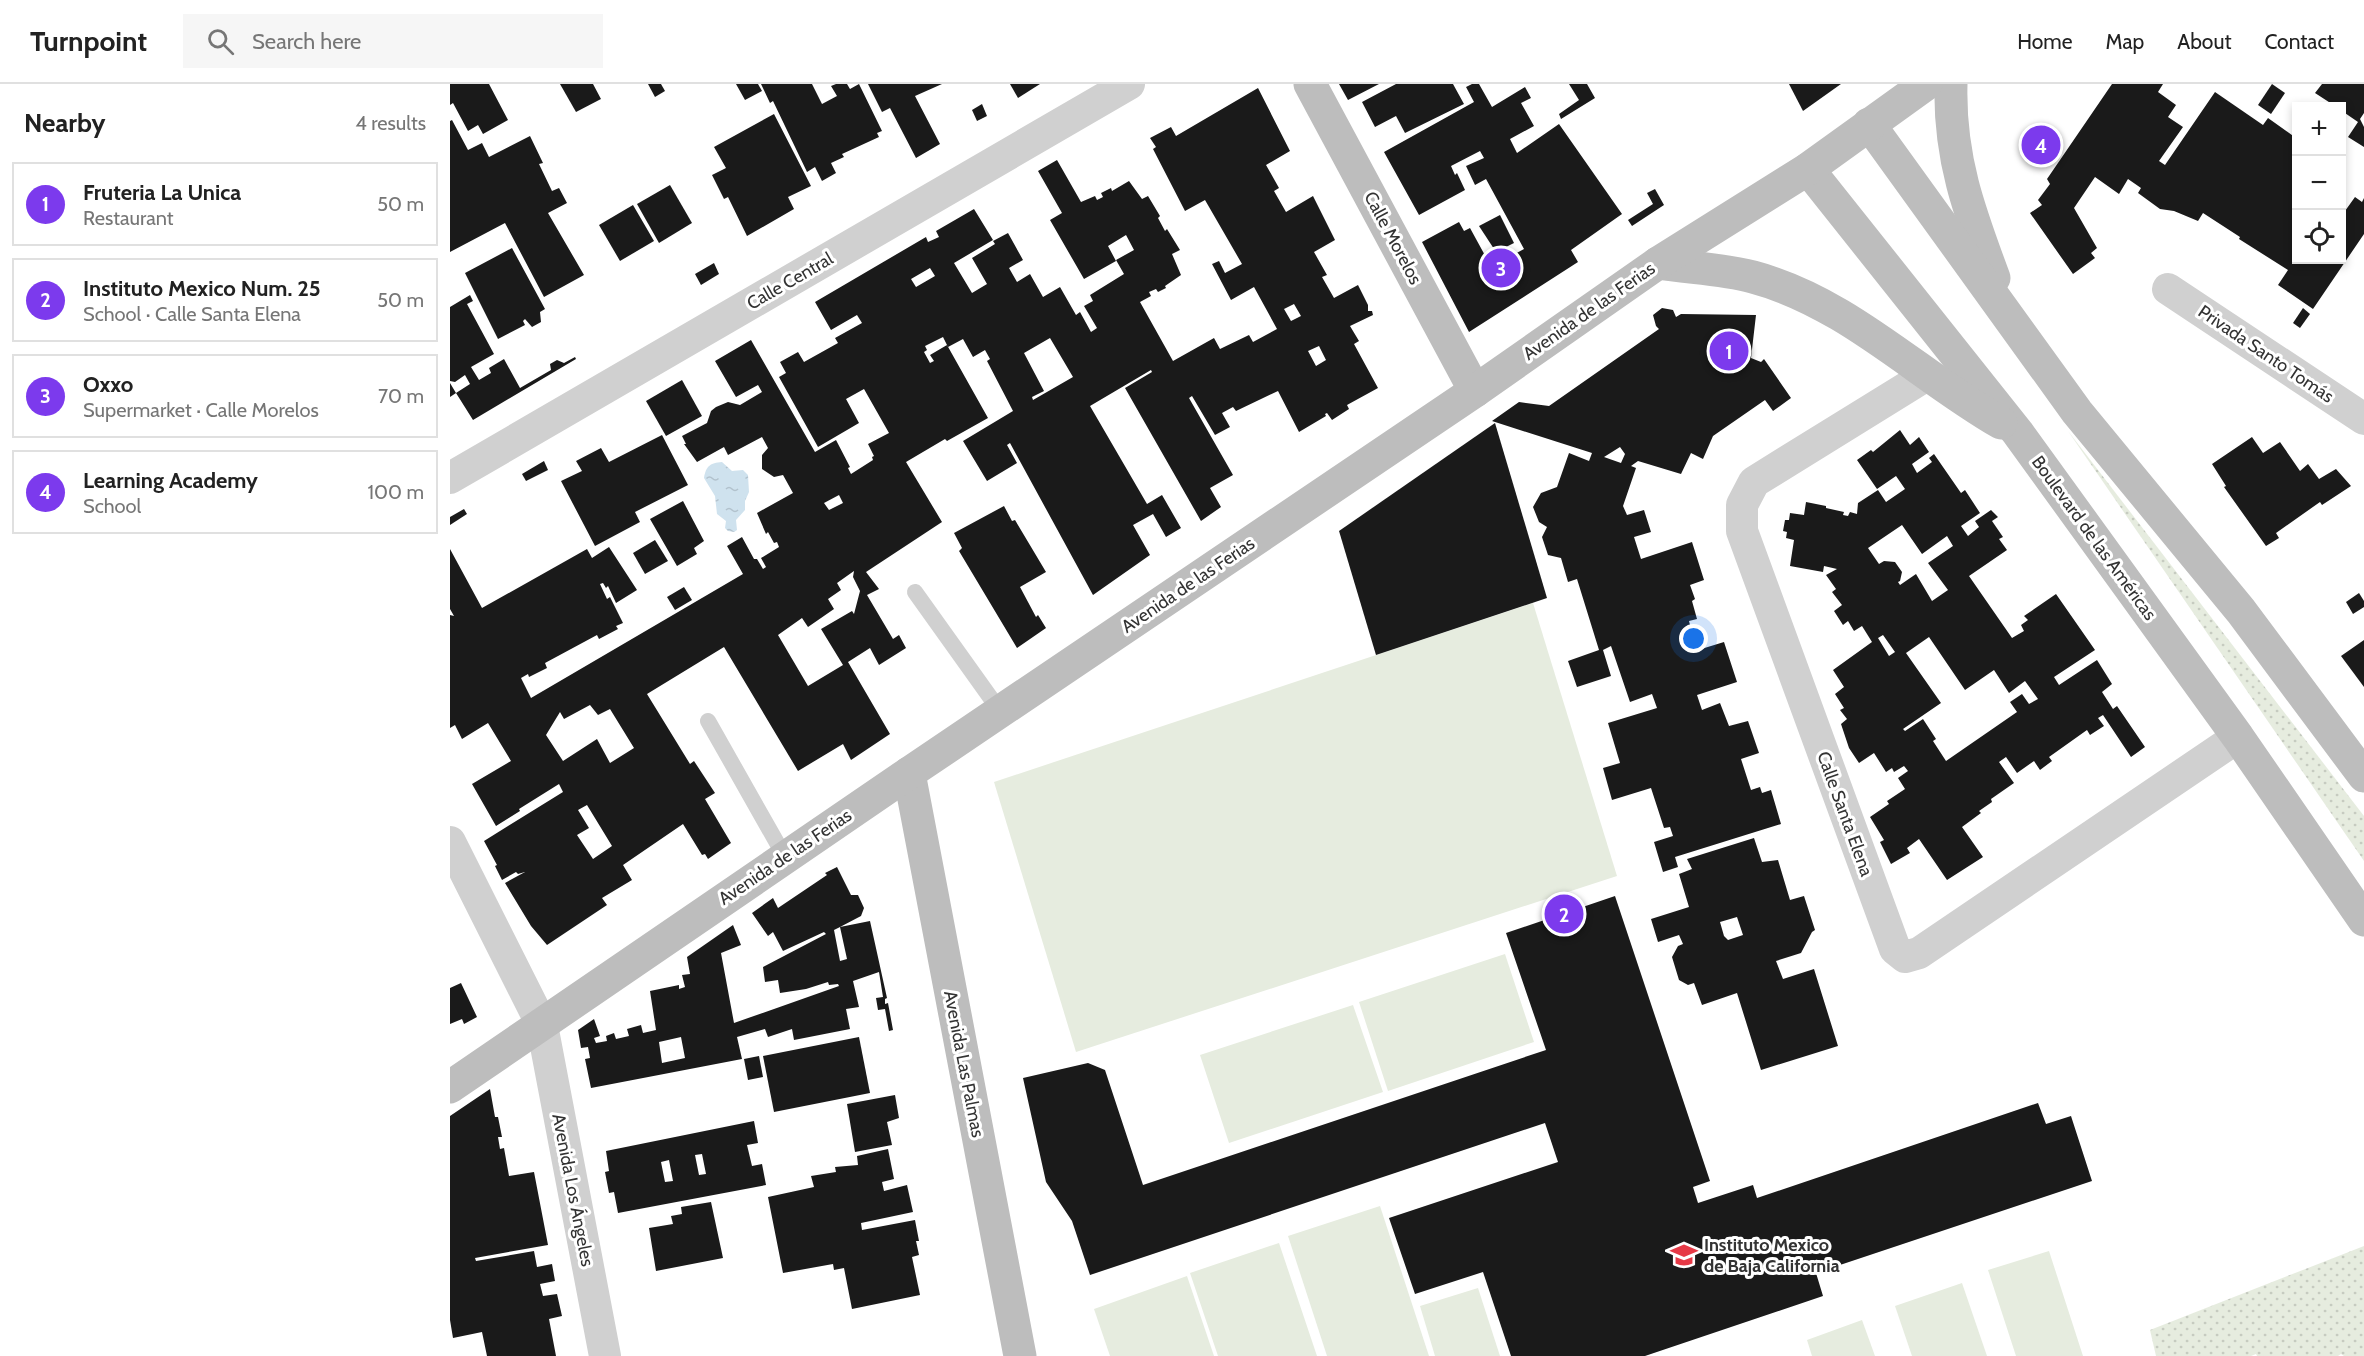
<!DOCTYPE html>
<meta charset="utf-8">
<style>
:root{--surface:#fff;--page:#f6f6f6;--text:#222;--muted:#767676;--line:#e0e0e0;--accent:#7c3aed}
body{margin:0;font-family:Cabin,sans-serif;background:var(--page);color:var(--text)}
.controls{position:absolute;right:18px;top:18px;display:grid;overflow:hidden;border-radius:0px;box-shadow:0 3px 9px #0003}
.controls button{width:54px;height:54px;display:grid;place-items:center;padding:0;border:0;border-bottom:2px solid var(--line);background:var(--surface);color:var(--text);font:30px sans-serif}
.you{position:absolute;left:1244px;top:555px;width:21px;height:21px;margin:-15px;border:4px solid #fff;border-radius:50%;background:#1a73e8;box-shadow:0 0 0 9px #1a73e833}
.badge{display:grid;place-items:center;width:39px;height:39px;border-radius:50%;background:var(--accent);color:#fff;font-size:20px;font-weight:700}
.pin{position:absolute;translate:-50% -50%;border:3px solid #fff;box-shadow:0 2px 6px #0006}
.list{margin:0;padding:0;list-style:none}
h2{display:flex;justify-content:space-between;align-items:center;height:78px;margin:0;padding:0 24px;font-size:26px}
h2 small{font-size:20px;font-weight:400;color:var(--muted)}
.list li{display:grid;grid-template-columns:39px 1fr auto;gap:18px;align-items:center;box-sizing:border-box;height:84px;margin:0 12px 12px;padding:0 12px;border:2px solid var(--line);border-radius:0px}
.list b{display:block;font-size:22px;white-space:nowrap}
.list p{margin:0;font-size:20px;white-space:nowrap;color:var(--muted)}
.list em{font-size:20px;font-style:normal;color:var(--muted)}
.icon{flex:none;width:33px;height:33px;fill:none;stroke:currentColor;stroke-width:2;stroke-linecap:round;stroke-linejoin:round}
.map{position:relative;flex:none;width:1914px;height:1272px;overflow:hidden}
header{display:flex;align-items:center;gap:36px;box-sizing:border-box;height:84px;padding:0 30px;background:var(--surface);border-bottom:2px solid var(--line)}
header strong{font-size:28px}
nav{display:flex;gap:33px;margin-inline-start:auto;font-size:21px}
.search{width:420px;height:54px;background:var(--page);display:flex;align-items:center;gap:15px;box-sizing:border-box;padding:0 21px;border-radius:0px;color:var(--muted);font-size:22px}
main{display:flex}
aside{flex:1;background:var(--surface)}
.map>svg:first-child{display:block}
</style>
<header>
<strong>Turnpoint</strong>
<div class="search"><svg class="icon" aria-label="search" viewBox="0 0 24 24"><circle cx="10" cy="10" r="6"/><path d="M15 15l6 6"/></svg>Search here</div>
<nav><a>Home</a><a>Map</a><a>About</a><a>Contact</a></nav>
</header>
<main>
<aside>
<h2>Nearby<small>4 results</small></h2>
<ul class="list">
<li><span class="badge">1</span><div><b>Fruteria La Unica</b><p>Restaurant</p></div><em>50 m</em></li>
<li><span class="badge">2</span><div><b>Instituto Mexico Num. 25</b><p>School · Calle Santa Elena</p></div><em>50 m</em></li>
<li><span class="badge">3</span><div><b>Oxxo</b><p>Supermarket · Calle Morelos</p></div><em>70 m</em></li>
<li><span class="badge">4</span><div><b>Learning Academy</b><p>School</p></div><em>100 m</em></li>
</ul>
</aside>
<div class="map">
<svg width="1914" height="1272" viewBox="0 0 1914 1272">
<defs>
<pattern id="grass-dots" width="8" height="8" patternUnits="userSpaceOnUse" patternTransform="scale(1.5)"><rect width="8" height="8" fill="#e6ecdf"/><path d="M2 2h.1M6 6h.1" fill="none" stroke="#c6cbc0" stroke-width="1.8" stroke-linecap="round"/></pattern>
<pattern id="water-ripples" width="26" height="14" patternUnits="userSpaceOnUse" patternTransform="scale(1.5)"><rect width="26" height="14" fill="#cfe2ee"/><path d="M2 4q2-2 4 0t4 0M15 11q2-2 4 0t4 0" fill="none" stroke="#b2c2cd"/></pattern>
</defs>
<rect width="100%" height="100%" fill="#fff"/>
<g fill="url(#grass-dots)">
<path d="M1618,347L1914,732V777Z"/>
<path d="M1914,1162V1272H1894L1891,1270L1888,1272H1807L1806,1270L1801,1272H1706L1700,1246Z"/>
</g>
<g fill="#e6ecdf">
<path d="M1083,519L1167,792L626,968L544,698Z"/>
<path d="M1055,870L1084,958L938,1007L909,918Z"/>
<path d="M903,921L933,1008L779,1059L750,971Z"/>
<path d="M930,1122L979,1272H877L838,1152Z"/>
<path d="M829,1159L867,1272H768L740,1189Z"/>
<path d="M1599,1167L1633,1272H1566L1538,1186Z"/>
<path d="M737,1192L764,1272H660L644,1225Z"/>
<path d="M1512,1199L1537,1272H1462L1445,1222Z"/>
<path d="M1028,1204L1050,1272H985L970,1222Z"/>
<path d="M1412,1236L1425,1272H1362L1357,1256Z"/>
</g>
<path fill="url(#water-ripples)" d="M272,378L282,387L293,386L298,391L299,408L295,417V426L286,436L287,446L284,448L278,447L275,444L276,437L267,430L265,412L254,394C256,382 260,379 272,378Z"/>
<g fill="#1a1a1a" fill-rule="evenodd">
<path d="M0,0H39L58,36L33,50L28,41L18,47L3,19L0,21Z"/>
<path d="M110,0H143L151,15L126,28Z"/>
<path d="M198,0H211L215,7L205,13Z"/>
<path d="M286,0H308L312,7L295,16Z"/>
<path d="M311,0H362L372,20L387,12L381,2L386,0H397L400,5L409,0L432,47L427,49L429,53L392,70L394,73L381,79L386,89L372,97L365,83L357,88L323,17L320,19Z"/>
<path d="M418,0H492L465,12L490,60L466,74L440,24L432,28Z"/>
<path d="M560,0H590L568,14Z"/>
<path d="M889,0H929L898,16Z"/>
<path d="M946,0H1003L1014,20L955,49L946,32L925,43L912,18Z"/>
<path d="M1022,0H1029L1042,23L1075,3L1081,14L1071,19L1084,42L1060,55L1067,69L1109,40L1172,130L1121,166L1128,178L1019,248L972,158L1009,138L1014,147L1020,144L1049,197L1059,192L1052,177L1074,165L1036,95L1025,101L1016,82L1034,74L1030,67L1001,82L1005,91L1007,89L1015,106L969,131L934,68L1024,18L1016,3Z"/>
<path d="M1119,0H1137L1145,14L1111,35L1109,30L1129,16Z"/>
<path d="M1339,0H1391L1353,27Z"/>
<path d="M1662,0H1713L1708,8L1726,21L1718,33L1733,43L1709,77L1715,81L1765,8L1813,41L1818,34L1846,54V176H1892V124L1895,127L1905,113L1912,118L1914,114V150L1863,225L1828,201L1838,186L1789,155L1790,153L1753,129L1748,137L1724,127L1710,125L1688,109L1691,104L1678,95L1669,110L1645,93L1624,124L1647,164L1641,169L1645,174L1623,190L1580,129L1592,121L1588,116L1600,100L1597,95Z"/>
<path d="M1822,0L1835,9L1821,30L1808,21Z"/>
<path d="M1872,0H1914V29L1910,35L1914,43V63L1898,53L1908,38L1892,27V22H1885L1865,9Z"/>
<path d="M808,4L840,67L816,81L829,104L824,107L836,128L863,112L885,156L864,168L877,191L872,193L884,214L908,201L918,221V227H922L923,231L900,242L909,257L904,260L928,304L897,321L899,325L882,336L877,329L875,330L876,332L849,348L828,307L786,327L783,323L772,329L780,343L765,351L742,312L739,314L783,391L760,404L771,423L751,437L675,304L702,288L701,286L640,322L697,420L712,411L731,444L716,453L703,430L683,441L700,471L643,511L560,359L557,361L567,379L537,397L513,357L563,327L537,277L540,275L535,266L523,273L513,255L498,263L493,253L475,262L477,266L474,268L480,279L484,277L480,271L497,261L538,334L497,357L495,355L456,378L492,438L416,488L429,505L417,511L443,555L449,551L456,564L429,581L420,564L398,578L440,650L401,676L393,660L348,687L274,563L197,610L240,680L244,677L265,709L255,715L281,759L258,775L255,770L252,771L233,740L173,781L182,796L152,814L157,821L97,861L81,842L55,799L75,788L68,790L66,788L52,796L45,782L47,781L34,757L113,708L109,700L69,725L70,727L46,742L22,700L61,677L38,639L12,655L5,641L0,644V531L4,532L0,525V465L32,524L137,465L142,474L159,463L187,506L166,519L158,502L156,504L153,499L150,500L157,515L160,513L173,539L166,542L168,545L149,555L147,551L95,579L97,584L79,593L78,590L71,594L81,614L293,490L277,462L292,453L304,475H307L313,485L316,483L311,474L329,463L327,458L324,459L318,448L316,450L307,429L343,409L333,391L324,393L312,385V371L318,364L312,353L278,371L274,363L247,378L234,360H236L232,352L257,339L261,327L266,323L278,318L290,321L312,308L308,301L286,313L265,277L301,256L365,368L386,356L400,383L398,384L401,390L423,376L422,373L424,372L418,360L439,349L414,305L396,315L409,339L368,363L329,293L336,289L330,278L348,268L354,278L388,259L385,254L412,239L407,231L381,246L365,218L476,153L478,158L489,153L486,147L524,125L543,156L504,179L522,209L537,200L522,174L545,160L543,157L558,149L573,176L559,184L567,198L580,190L593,213L610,203L626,231L630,228L641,248L647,244L634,222L643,217L640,211L674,190L666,176L684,166L676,151L658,162L666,177L634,195L600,136L612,129L588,87L607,76L631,118L645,112L647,116L653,113L651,109L661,104L662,107L679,97L692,115L698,112L710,132L708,134L715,147L717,145L730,166L722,170L731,191L715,202L716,204L708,208L706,205L699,208L701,212L690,218L723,277L764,254L770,265L799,251L803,258L827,245L804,203L781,216L762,180L769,177L775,189L792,180L755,116L735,127L703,65L706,63L700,54L721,43L726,52ZM480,184L485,192L466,203L461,195ZM844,220L851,232L841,237L834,225ZM600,254L623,293L583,316L582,313L594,307L574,269ZM869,262L876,276L866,282L858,267ZM389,411L393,419L379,426L374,419ZM404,487L403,493L410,507L404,530L402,527L371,545L393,581L358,602L328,551L352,534L358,543L384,525L378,515L391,506L387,499ZM140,621L148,631L160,625L184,664L160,679L147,655L113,677L96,651L110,628L114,635ZM137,721L162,762L143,775L127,751L139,744L128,726Z"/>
<path d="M532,20L537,32L527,37L522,26Z"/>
<path d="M324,30L361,102L338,113L344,125L297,152L278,113L274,115L262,91L276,84L264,63Z"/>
<path d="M2,36L18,66L32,59L39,73L80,52L93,79L89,80L102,107L109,104L117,119L98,129L134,191L94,213L55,139L0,168V37Z"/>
<path d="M220,101L242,139L209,159L187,120Z"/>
<path d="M1205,105L1214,121L1182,142L1178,136L1203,120L1197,109Z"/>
<path d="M183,121L204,157L170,177L149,141Z"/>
<path d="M1050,131L1064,159L1046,168L1029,142Z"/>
<path d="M62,164L95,225L90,228L91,238L82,243L75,235L73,237L75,241L48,255L15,189Z"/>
<path d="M264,179L269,190L251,201L245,190Z"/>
<path d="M20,211L23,217L17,220L44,270L21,283L29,296L41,289L39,284L54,275L70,304L101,286L100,280L107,276L114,279L125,273L126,275L23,336L6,309L0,313V299L6,309L20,300L15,291L5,298L0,297V223Z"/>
<path d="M1212,224L1223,226L1226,233L1231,230L1306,231L1301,274L1311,278L1314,275L1341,314L1323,327L1315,316L1263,352L1253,375L1241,369L1231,390L1188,377L1181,382L1186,384L1173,422L1177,431L1194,426L1201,448L1184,453L1191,475L1242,458L1254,496L1240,501L1245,515L1242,517L1247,535L1239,537L1241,545L1249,542L1253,556L1246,558L1248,566L1274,558L1287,598L1247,611L1252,626L1270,619L1279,642L1298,637L1309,669L1291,675L1301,706L1310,703L1312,709L1321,706L1331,740L1225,773L1228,783L1213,788L1204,758L1223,752L1220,743L1214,744L1201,704L1162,716L1153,684L1170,679L1158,639L1207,624L1202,610L1180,618L1161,562L1153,566L1161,592L1127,603L1118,577L1149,566L1127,495L1118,498L1111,474L1098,471L1092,453L1097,443L1089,438L1083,423L1091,409L1107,403L1119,369L1139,377L1142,369L1042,337L1069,318L1099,322L1209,245L1206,242L1203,231ZM1170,363L1175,370L1171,379L1154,373Z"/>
<path d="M1853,224L1860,230L1850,244L1843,239Z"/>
<path d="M232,296L252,332L216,352L196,317Z"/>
<path d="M1045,339L1097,514L926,571L889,447Z"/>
<path d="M1450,346L1460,361L1469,353L1479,368L1462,380L1467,389L1482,378L1479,374L1484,370L1511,409L1515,406L1530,429L1511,442L1518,452L1529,443L1525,437L1541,426L1548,433L1542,437L1553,453L1549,455L1557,466L1519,492L1562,554L1574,547L1571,541L1578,536L1574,532L1606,510L1645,566L1604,593L1609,601L1647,576L1662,600L1652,608L1663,625L1667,622L1695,663L1681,673L1653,631L1648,634L1654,642L1640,651L1637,646L1599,673L1602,677L1590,686L1584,677L1567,689L1556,673L1549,678L1564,699L1541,715L1542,718L1529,727L1531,729L1512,743L1533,773L1497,796L1469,755L1457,764L1460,769L1441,780L1430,758L1434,756L1420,733L1439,720L1437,717L1455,705L1448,694L1458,687L1454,682L1444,688L1442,684L1436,688L1424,669L1409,679L1399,664L1391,640L1397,635L1390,626L1394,624L1385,610L1394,603L1383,586L1422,558L1412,542L1404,547L1398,537L1393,541L1384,527L1392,521L1382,508L1386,505L1376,491L1387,485L1374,482L1373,488L1340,482L1344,456L1336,454L1337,448L1333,447L1335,436H1339L1340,429L1354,431L1356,418L1376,422V424L1394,428L1393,431L1398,432L1400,428L1407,430L1408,419L1428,406L1436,418L1455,405L1446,392L1427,405L1407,376L1421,366L1423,368ZM1452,441L1472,470L1497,452L1503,462L1478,479L1498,506L1482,517L1466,490L1450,501L1448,498L1450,497L1452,488L1445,478L1434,477L1429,480L1418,464ZM1433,551L1445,568L1439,572L1428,554ZM1479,553L1515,606L1544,586L1559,609L1575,597L1588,615L1579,620L1572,610L1560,618L1567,628L1496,677L1483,657L1486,655L1473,635L1455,647L1453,645L1491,619L1456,569Z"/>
<path d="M212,351L238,401L185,428L190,438L145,462L111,397L132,387L126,377L151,364L159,378Z"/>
<path d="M1802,353L1813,369L1830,358L1850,387L1858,380L1869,395L1886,385L1901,402L1872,421L1870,418L1826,449L1829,454L1816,462L1774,403L1776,402L1762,380Z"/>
<path d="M94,377L98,386L76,397L72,390Z"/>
<path d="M233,417L254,457L244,464L247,470L227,482L200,435Z"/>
<path d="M554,422L562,437L565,436L596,488L570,503L586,533L588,531L596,544L567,564L509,467L512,464L504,449Z"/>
<path d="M14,425L17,430L0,441V433Z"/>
<path d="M205,456L218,477L195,490L183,469Z"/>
<path d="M234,503L242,516L225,526L217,513Z"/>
<path d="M1909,509L1914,517V523L1903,530L1896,518Z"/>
<path d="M1914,556V603L1891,572Z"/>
<path d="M1304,754L1312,778L1328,776L1340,816L1354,812L1365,846L1362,848L1351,869L1326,877L1333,895L1364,885L1388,962L1311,986L1287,909L1252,921L1244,899L1238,901L1229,896L1222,873L1228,862L1233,860L1229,851L1208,858L1201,835L1239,823L1229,790L1242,785L1237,775ZM1287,833L1293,851L1278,856L1274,852L1270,838Z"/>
<path d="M387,783L401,811H408L414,824L411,832L390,843L420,837L437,914L435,915V920L438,919L443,946L439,947L435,925L428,926L426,914L433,913L429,888L403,897L409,923L396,925L400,945L344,956L342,945L318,953L315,945L287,953L292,975L141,1004L135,975L140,974L138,963L131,964L128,946L144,935L150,952L144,954L146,959L157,957L156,952L164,949L166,955L179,952L177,945L191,941L193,949L206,946L200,907L229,901V905L235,903L232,891L240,890L237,873L283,841L291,861L271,869L284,939L389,902L388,900L379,901L378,898L356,905L330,909L328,896L315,898L313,883L376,850L374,848L333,867L323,848L318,852L302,829L323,814L328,824L377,791L375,789ZM390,843L397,875L390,877L384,846ZM231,953L235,974L212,979L209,958Z"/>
<path d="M1165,812L1260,1097L1243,1103L1248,1119L1303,1101L1307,1114L1588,1019L1596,1040L1621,1032L1642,1097L1366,1189L1373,1212L1195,1272H1061L1033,1188L965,1210L939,1134L1108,1078L1095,1039L640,1191L622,1137L596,1098L573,994L638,979L655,986L693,1101L1096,966L1056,849Z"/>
<path d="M11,899L27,933L14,940L12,935L0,940V904Z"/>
<path d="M409,953L420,1009L324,1028L313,972Z"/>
<path d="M309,972L313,993L298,996L294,975Z"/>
<path d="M40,1005L45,1033H48L52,1053H48L50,1065L54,1064L59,1092L84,1088L98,1161L25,1174L26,1177L84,1167L87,1183L102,1180L105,1197L90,1200L93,1212L107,1210L112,1232L99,1235L106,1272H37L32,1248L3,1254L0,1236V1032Z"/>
<path d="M445,1011L449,1034L437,1038L442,1061L405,1068L397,1020Z"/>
<path d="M304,1037L308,1059L297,1061L302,1082L312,1080L316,1101L168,1129L164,1108L159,1109L155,1088L159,1087L156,1067ZM252,1070L256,1090L249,1091L245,1071ZM219,1076L223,1097L215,1098L211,1078Z"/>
<path d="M438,1065L444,1095L432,1098L434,1107L457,1101L463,1128L411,1139L412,1146L465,1136L469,1157H466L469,1171L462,1173L470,1211L402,1225L394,1184L384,1186L383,1180L333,1189L318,1113L364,1103L361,1092L386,1088L385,1083L408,1081L407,1072Z"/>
<path d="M261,1118L273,1174L206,1187L199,1144L223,1140L221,1132L232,1130L231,1123Z"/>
</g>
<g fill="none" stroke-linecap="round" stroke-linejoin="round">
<g stroke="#d0d0d0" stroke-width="16">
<path d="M465,508L550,627"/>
<path d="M258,637L335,773"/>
</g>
<g stroke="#d0d0d0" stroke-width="32">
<path d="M1718,205L1914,335"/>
<path d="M1477,291L1304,398L1292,421V447L1445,865L1455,873L1469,869L1788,653"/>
<path d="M0,394L679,0"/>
<path d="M0,758L92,941L155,1272"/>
</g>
<g stroke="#bdbdbd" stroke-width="33">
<path d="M860,0L1025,307"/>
<path d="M1501,0C1499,73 1519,127 1544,194"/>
<path d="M1419,40L1627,328L1791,527L1914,692"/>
<path d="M1358,85L1568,349L1788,653L1914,836"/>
<path d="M1208,179C1239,184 1273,185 1303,193C1397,218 1469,292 1551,339"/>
<path d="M459,689L570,1272"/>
<path d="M0,1003L459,689L1025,307L1208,179L1358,85L1476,0"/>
</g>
</g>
<defs>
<symbol id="school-bare" viewBox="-9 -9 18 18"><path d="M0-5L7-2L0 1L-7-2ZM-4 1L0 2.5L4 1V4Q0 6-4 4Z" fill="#e63946" stroke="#fff" stroke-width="2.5" paint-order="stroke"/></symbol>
</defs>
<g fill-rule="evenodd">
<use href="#school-bare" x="1215" y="1152" width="38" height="38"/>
</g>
<g text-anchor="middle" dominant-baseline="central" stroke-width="6" stroke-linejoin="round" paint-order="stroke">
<g font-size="18" fill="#333" stroke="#fff">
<text transform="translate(943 154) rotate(62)">Calle Morelos</text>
<text transform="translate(340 197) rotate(-30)">Calle Central</text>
<text transform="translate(1139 227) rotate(-35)">Avenida de las Ferias</text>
<text transform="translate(1816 270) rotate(34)">Privada Santo Tomás</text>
<text transform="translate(1644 454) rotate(54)">Boulevard de las Américas</text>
<text transform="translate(738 501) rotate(-34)">Avenida de las Ferias</text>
<text transform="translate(1395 730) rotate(70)">Calle Santa Elena</text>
<text transform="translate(335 773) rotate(-34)">Avenida de las Ferias</text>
<text transform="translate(514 980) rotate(79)">Avenida Las Palmas</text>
<text transform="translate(123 1106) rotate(79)">Avenida Los Ángeles</text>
</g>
<g font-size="18" font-weight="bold" fill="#333" stroke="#fff" text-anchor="start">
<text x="1254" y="1161">Instituto Mexico<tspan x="1254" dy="21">de Baja California</tspan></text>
</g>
</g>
</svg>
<div class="controls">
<button>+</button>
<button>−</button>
<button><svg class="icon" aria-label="locate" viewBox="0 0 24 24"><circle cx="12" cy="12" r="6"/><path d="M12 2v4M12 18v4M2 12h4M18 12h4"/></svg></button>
</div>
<div class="you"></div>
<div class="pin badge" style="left:1279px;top:267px">1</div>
<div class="pin badge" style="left:1114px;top:830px">2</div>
<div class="pin badge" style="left:1051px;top:184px">3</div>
<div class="pin badge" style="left:1591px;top:61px">4</div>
</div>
</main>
